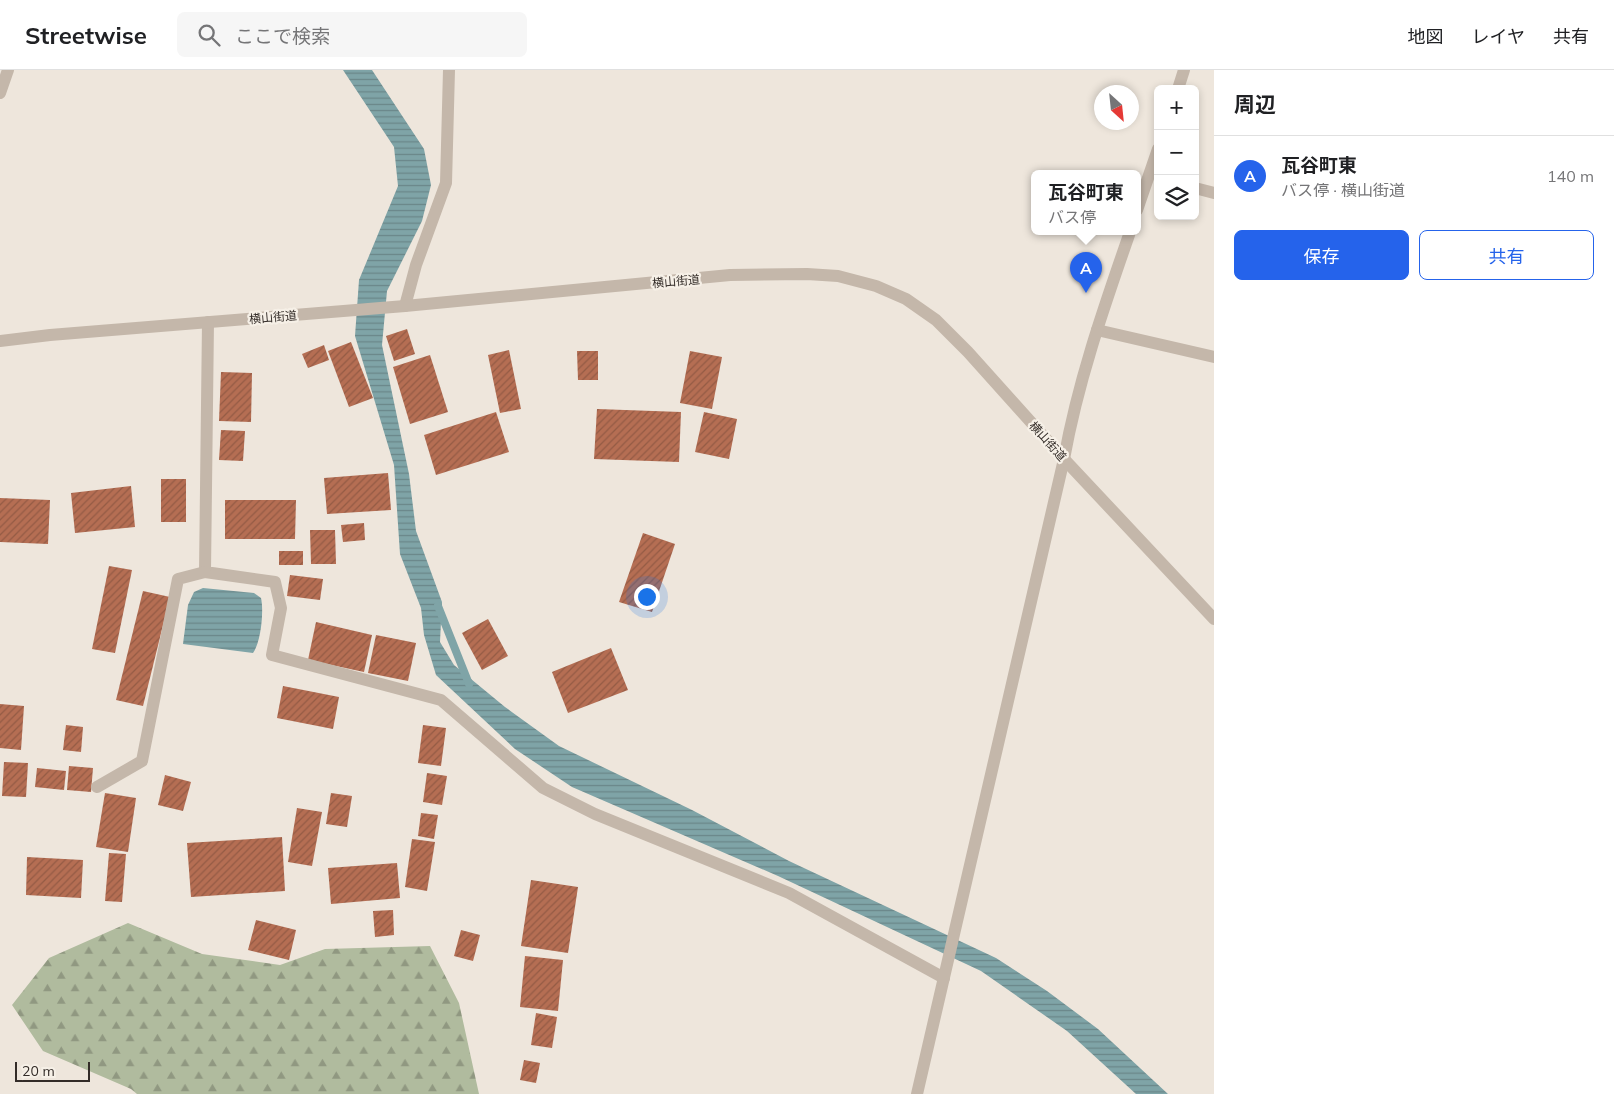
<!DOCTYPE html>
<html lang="ja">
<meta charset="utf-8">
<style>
:root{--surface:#fff;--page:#f6f6f6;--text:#202124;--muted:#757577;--line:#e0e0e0;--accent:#2563eb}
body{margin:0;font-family:Mulish,"Noto Sans JP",sans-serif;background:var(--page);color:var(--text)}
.controls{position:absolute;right:15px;top:15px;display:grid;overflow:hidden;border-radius:8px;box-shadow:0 2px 8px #0003}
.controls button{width:45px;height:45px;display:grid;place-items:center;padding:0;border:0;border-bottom:1px solid var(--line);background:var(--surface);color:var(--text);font:25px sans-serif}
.compass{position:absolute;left:1094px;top:15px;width:45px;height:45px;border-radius:50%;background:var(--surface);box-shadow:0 2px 8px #0003;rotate:153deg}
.scale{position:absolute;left:15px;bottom:12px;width:75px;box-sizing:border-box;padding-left:5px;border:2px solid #332c28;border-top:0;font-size:14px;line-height:18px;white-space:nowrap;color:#332c28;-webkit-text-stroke:4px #f6f0e7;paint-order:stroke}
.you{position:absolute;left:646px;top:526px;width:18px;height:18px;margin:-12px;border:4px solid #fff;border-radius:50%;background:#1a73e8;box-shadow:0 0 0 8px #1a73e833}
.badge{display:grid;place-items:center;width:32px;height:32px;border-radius:50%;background:var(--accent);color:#fff;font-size:16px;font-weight:700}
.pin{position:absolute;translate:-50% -41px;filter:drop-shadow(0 1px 2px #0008)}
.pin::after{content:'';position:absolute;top:26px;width:18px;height:15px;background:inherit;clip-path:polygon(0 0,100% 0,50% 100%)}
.popup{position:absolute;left:1031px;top:100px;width:110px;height:65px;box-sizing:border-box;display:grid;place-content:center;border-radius:8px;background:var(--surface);filter:drop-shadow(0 1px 4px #0005);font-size:16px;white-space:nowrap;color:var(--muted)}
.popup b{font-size:19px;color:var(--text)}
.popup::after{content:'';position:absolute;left:50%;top:100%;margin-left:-10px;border:10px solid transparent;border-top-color:var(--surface)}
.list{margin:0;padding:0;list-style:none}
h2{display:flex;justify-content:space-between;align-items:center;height:65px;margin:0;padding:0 20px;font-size:21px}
h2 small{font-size:16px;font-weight:400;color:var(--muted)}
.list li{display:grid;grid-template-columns:32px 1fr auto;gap:15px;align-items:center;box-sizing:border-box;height:80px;padding:0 20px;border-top:1px solid var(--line)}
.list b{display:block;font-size:19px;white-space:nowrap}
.list p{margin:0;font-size:16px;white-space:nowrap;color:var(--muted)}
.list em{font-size:16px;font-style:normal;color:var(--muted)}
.actions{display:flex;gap:10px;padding:15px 20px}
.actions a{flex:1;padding:11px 0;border:1px solid var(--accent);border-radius:8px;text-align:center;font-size:18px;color:var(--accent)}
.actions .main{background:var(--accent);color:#fff}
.icon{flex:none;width:28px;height:28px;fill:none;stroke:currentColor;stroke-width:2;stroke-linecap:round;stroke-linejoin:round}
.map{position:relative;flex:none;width:1214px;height:1024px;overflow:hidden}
header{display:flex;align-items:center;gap:30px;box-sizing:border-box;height:70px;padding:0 25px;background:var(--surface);border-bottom:1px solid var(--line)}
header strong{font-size:24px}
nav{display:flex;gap:28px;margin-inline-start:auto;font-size:18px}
.search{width:350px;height:45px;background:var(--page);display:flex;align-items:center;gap:12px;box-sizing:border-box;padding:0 18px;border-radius:8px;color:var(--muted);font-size:19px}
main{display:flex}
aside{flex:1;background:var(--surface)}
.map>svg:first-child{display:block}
</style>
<header>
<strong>Streetwise</strong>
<div class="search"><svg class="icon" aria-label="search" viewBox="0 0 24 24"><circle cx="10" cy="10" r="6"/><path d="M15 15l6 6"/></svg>ここで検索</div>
<nav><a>地図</a><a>レイヤ</a><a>共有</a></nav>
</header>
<main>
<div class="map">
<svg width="1214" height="1024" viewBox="0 0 1214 1024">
<defs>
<pattern id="forest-firs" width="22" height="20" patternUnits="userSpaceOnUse" patternTransform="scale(1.25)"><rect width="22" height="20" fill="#b0bb9e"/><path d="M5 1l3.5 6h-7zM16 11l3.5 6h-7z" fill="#909881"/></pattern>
<pattern id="water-rules" width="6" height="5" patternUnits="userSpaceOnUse" patternTransform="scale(1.25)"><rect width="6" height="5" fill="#7fa4a7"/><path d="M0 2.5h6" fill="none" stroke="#698688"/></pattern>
<pattern id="building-hatch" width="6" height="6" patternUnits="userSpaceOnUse" patternTransform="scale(1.25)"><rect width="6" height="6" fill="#b56e53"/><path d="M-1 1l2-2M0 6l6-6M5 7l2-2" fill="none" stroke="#945b45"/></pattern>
</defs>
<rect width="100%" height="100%" fill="#eee6dc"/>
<path fill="url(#forest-firs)" d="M128,853L202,884L280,895L325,879L430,876L459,933L479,1024H137L131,1019L43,981L12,935L49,888Z"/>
<g fill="url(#water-rules)">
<path d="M343,0H372L424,79L431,115L422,151L387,221L382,275L409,404L416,461L442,532L440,572L454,595L505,637L559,676L692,740L789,791L996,888L1047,921L1098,959L1168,1024H1136L1067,961L981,901L778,806L572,717L515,679L436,605L424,565L421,538L400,484L394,395L355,266L359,210L398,116L394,77Z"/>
<path d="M203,518L254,523L261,528C264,541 261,572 253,583L183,574L188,535L194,522Z"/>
</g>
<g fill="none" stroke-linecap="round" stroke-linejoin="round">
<path stroke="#7fa4a7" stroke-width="8" d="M438,536L469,614"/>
</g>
<g fill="url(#building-hatch)">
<path d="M407,259L415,284L394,291L386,266Z"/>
<path d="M351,272L373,328L349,337L328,281Z"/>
<path d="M324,275L329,290L308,298L302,284Z"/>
<path d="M509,280L521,339L500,343L488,285Z"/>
<path d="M577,281H598V310H578Z"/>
<path d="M690,281L722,287L712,339L680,333Z"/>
<path d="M430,285L448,342L410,354L393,297Z"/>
<path d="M221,302L252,303L251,352L219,351Z"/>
<path d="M597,339L681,342L679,392L594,389Z"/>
<path d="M496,342L509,382L436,405L424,365Z"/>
<path d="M704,342L737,349L729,389L695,382Z"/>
<path d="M221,360L245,361L243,391L219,390Z"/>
<path d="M388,403L391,440L327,444L324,408Z"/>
<rect x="161" y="409" width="25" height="43"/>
<path d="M131,416L135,457L75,463L71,423Z"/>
<path d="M0,428L50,430L48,474L0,472Z"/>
<path d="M225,430H296L295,469H225Z"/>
<path d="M364,453L365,470L343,472L341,455Z"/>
<path d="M310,460H335L336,494H311Z"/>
<path d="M643,463L675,474L652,542L619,532Z"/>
<rect x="279" y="481" width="24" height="14"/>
<path d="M109,496L132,500L115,583L92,579Z"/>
<path d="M290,505L323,509L320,530L287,526Z"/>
<path d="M143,521L170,527L143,636L116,630Z"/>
<path d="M488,549L508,586L482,600L462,563Z"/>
<path d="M316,552L372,565L364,602L308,590Z"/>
<path d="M376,565L416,573L408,611L368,603Z"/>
<path d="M611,578L628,620L568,643L552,602Z"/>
<path d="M283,616L339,627L333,659L277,648Z"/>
<path d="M0,634L24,636L21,680L0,678Z"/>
<path d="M66,655L83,657L81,682L63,680Z"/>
<path d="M423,655L446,658L441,696L418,693Z"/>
<path d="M4,692L28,693L26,727L2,726Z"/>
<path d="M69,696L93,698L91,722L67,720Z"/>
<path d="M37,698L66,701L64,720L35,717Z"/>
<path d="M427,703L447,706L442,735L423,732Z"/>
<path d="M165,705L191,712L183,741L158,735Z"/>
<path d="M105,723L136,728L128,782L96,777Z"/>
<path d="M331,723L352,726L347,757L326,754Z"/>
<path d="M297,738L322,742L312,796L288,792Z"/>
<path d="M421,743L438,745L434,769L418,766Z"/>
<path d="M282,767L285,821L191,827L187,773Z"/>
<path d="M412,769L435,772L427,821L405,817Z"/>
<path d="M109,783L126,784L122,832L105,831Z"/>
<path d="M27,787L83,790L81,828L26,825Z"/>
<path d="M397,793L400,828L331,834L328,798Z"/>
<path d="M531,810L578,817L568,883L521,876Z"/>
<path d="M393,840L394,865L375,867L373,841Z"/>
<path d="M256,850L296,860L289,890L248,880Z"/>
<path d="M461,860L480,865L473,891L454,886Z"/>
<path d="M525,886L563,890L558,941L520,937Z"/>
<path d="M536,943L557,947L552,978L531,975Z"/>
<path d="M524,990L540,993L536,1013L520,1010Z"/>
</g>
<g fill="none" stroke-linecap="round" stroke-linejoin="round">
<g stroke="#c4b7aa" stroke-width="12">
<path d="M0,23L8,0"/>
<path d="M1195,118L1214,123"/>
<path d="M405,236L416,195L446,113L449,0"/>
<path d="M208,252L205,502L275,512L281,538L272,585L441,630L543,718L595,744L789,823L944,908"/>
<path d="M1097,260L1214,287"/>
<path d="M97,717L142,691L178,509L205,502"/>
<path d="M917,1024L1064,389"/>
</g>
<g stroke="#c4b7aa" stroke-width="12">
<path d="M1178,19L1184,0"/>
<path d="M1137,140L1158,79"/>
<path d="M0,271L50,265L405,236L730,205L807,204L838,206L876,216L906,229L936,250L968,282L1064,389L1214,549"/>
<path d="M1064,389C1078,311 1104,237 1130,162"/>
</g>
</g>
<g text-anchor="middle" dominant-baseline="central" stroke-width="4.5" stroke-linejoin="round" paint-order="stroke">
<g font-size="12" fill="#332c28" stroke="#f6f0e7">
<text transform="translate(676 211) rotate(-5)">横山街道</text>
<text transform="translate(273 247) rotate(-5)">横山街道</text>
<text transform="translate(1048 371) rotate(48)">横山街道</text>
</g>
</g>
</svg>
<div class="controls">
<button>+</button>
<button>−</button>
<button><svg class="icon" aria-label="layers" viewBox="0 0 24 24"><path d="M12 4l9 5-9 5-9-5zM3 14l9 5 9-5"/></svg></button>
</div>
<svg class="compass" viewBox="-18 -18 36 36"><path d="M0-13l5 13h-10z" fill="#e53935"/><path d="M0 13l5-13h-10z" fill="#757577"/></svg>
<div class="scale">20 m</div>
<div class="you"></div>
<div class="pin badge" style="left:1086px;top:223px">A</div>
<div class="popup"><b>瓦谷町東</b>バス停</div>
</div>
<aside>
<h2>周辺<small></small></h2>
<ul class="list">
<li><span class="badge">A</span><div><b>瓦谷町東</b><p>バス停 · 横山街道</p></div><em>140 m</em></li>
</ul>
<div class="actions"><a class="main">保存</a><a>共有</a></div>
</aside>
</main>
